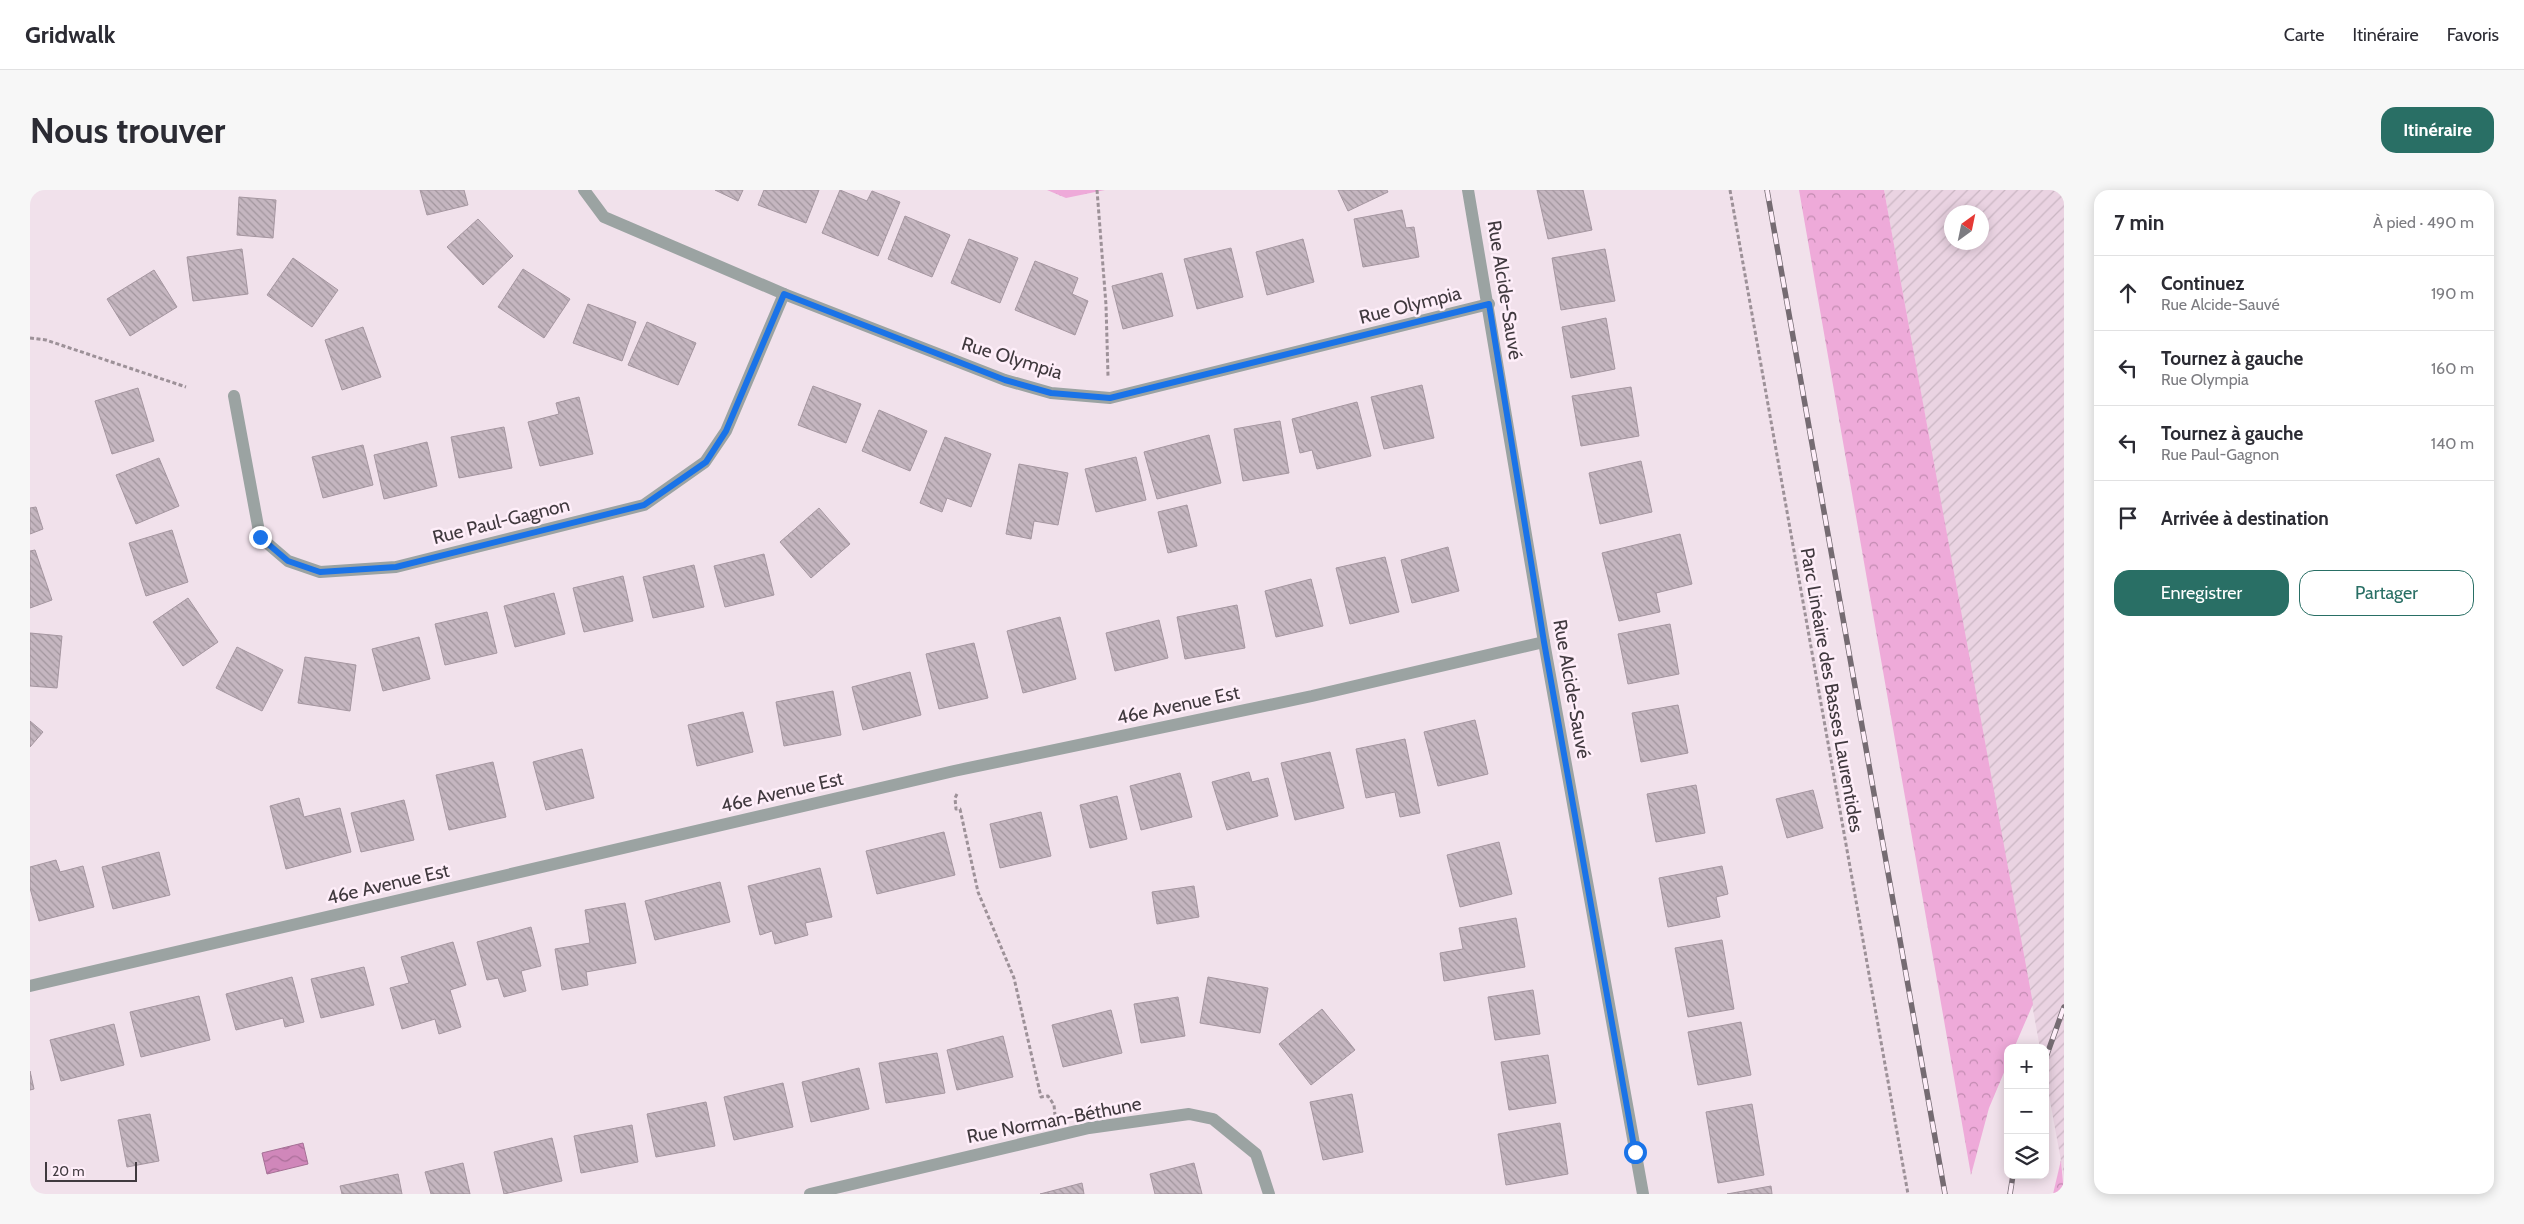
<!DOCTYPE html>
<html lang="fr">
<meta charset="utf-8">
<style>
:root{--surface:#fff;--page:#f7f7f7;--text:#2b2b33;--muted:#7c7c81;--line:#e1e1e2;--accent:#296f65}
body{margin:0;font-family:Cabin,sans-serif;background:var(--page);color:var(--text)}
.controls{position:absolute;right:15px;bottom:15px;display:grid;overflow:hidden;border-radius:10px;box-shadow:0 2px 12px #0003}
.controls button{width:45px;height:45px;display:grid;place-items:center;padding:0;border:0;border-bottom:1px solid var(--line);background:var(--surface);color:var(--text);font:25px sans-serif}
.compass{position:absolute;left:1914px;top:15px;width:45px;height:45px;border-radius:50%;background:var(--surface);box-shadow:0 2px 12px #0003;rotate:33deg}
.scale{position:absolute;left:15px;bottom:12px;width:92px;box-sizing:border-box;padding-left:5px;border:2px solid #40393e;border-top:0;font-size:14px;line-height:18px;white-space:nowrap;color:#40393e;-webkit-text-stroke:4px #feeef9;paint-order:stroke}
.stop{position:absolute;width:15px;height:15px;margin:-11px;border:4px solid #1a73e8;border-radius:50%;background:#fff}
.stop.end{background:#1a73e8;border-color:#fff;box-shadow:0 1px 5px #0008}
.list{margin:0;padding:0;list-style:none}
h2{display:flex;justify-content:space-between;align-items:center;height:65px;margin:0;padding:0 20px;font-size:21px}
h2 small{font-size:16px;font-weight:400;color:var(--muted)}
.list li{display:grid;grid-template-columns:32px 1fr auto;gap:15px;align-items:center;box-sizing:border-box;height:75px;padding:0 20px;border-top:1px solid var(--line)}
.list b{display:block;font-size:19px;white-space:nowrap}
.list p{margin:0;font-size:16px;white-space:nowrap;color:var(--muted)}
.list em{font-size:16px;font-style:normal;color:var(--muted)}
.actions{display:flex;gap:10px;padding:15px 20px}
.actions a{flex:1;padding:11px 0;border:1px solid var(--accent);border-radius:15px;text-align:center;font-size:18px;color:var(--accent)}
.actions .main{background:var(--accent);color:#fff}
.icon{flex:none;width:28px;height:28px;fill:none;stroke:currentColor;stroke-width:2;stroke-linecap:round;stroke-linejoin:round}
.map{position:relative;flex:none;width:2034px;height:1004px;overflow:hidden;border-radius:15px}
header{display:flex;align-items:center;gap:30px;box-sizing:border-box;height:70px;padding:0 25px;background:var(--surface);border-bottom:1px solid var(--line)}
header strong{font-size:24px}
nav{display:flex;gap:28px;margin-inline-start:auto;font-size:18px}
.intro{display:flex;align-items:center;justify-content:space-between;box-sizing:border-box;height:120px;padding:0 30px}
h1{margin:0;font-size:35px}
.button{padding:12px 22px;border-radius:15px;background:var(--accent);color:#fff;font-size:18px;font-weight:700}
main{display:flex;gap:30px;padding:0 30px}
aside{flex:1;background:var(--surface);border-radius:15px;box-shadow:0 2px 12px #0003}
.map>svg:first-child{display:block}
</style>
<header>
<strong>Gridwalk</strong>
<nav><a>Carte</a><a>Itinéraire</a><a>Favoris</a></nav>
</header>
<div class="intro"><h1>Nous trouver</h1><a class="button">Itinéraire</a></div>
<main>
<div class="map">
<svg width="2034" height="1004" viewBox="0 0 2034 1004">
<defs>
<pattern id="industrial-furrows" width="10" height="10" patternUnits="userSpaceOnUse" patternTransform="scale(1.25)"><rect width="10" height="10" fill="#ead3e2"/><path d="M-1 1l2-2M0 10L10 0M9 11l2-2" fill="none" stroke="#cab6c3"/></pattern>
<pattern id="forest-crowns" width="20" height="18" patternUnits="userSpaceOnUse" patternTransform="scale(1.25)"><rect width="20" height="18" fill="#eeaad9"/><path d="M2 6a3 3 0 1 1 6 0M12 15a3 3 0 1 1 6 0" fill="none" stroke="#c28bb1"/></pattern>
<pattern id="park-tufts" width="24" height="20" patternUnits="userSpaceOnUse" patternTransform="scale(1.25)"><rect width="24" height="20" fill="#eeaad9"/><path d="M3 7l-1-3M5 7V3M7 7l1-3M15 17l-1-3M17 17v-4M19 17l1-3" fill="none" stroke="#c28bb1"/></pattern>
<pattern id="water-waves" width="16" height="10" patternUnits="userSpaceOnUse" patternTransform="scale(1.25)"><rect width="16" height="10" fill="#d087ba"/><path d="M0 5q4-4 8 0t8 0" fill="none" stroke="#aa6f99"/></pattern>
<pattern id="building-back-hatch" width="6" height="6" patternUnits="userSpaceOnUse" patternTransform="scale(1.25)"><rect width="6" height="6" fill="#c5b6c0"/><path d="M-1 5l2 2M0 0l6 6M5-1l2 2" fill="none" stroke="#a1959d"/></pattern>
</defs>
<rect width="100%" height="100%" fill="#f1e1eb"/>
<path fill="url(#industrial-furrows)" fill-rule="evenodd" d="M1854,0H2034V987L2015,884V858H2010ZM1922,22H1952V52H1922Z"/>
<g fill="url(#forest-crowns)">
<path d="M1769,0H1854L2003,814L1984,858H1978V873L1959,918L1941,985Z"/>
<path d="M2031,970L2034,1004H2023Z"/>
</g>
<path fill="url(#park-tufts)" d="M1017,0H1075L1036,8Z"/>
<path fill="url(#water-waves)" stroke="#a57095" d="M273,953L278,974L237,984L232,963Z"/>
<g fill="url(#building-back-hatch)" stroke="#a596a0">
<path d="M390,0H434L438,15L397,25Z"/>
<path d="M685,0H713L708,11Z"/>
<path d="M734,0H789L776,33L728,15Z"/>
<path d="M810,0L837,11L842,1L870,12L848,66L792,43Z"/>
<path d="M1308,0H1357L1358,2L1318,21Z"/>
<path d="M1507,0H1553L1562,40L1518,49Z"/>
<path d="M209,7L246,10L243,48L207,45Z"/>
<path d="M1372,20L1376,38L1384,37L1389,67L1333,77L1324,29Z"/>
<path d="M875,26L920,45L902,87L858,69Z"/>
<path d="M448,29L483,66L453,95L417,57Z"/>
<path d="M939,49L988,68L970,113L921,93Z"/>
<path d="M1273,49L1284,92L1237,105L1226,62Z"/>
<path d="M1201,58L1213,107L1167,119L1154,69Z"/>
<path d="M212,59L218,104L163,111L157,67Z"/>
<path d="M1575,59L1585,111L1531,120L1522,68Z"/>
<path d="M263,68L308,100L282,137L237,105Z"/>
<path d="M1005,71L1048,88L1042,104L1058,111L1045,145L985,120Z"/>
<path d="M493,79L540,109L514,148L468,117Z"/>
<path d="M124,80L147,117L100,146L77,109Z"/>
<path d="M1132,83L1143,126L1093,139L1082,96Z"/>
<path d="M558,114L606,132L592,171L543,153Z"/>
<path d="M1576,128L1585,179L1541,188L1532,137Z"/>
<path d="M617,132L666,153L648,195L598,175Z"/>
<path d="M333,137L351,187L312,200L295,150Z"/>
<path d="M1392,195L1404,248L1354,259L1341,207Z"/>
<path d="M783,196L831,214L816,253L768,235Z"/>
<path d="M1601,197L1609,246L1551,256L1542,206Z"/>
<path d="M108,198L124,251L82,264L65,211Z"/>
<path d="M549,207L563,264L510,276L498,232L529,224L526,213Z"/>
<path d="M1327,212L1341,266L1287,279L1282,260L1270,263L1262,229Z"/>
<path d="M849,220L897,241L880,281L832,261Z"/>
<path d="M1250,231L1259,283L1213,291L1204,239Z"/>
<path d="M474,237L482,278L429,288L421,247Z"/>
<path d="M1179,245L1191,293L1127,309L1114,262Z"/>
<path d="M915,247L961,264L941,317L917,308L912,322L890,313Z"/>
<path d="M397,252L407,296L354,309L344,265Z"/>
<path d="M333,255L343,295L293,308L282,267Z"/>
<path d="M1106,267L1116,310L1066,322L1055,279Z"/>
<path d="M129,268L149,316L106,334L86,285Z"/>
<path d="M1611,271L1622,322L1570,334L1559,283Z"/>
<path d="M989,274L1038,283L1028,335L1004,331L1001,349L976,344Z"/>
<path d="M1157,315L1167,356L1138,363L1128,322Z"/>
<path d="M6,317L13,339L0,344V318Z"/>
<path d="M789,318L820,354L781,388L750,352Z"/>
<path d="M142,340L158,392L116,406L99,353Z"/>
<path d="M1650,344L1662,394L1626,403L1630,422L1589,431L1572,363Z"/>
<path d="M1418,357L1429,401L1382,413L1371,370Z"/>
<path d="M5,360L22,410L0,418V361Z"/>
<path d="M734,364L744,405L695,417L684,376Z"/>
<path d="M1355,367L1369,422L1320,434L1306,378Z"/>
<path d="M664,375L674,417L623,428L613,387Z"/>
<path d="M593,386L603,431L554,442L543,398Z"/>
<path d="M1281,389L1293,436L1246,447L1235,401Z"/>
<path d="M524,403L535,444L485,457L474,416Z"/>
<path d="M158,408L188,452L153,476L123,432Z"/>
<path d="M1207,415L1215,458L1155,469L1147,427Z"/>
<path d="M457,422L467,463L415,475L405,434Z"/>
<path d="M1030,427L1046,489L993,503L977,441Z"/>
<path d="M1129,430L1138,468L1085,481L1076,443Z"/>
<path d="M1640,434L1649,484L1598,494L1588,444Z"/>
<path d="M0,443L32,446L27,498L0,496Z"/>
<path d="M389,447L400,489L353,501L342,459Z"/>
<path d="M944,453L958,508L909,519L896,464Z"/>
<path d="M207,457L253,480L232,521L186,498Z"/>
<path d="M275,467L326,475L320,521L268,513Z"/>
<path d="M880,482L891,525L833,540L822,497Z"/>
<path d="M803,501L811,545L754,556L746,512Z"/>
<path d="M1648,515L1658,563L1611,572L1602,523Z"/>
<path d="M713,522L723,562L667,576L658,535Z"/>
<path d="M1445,530L1458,584L1408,596L1394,542Z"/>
<path d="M0,531L13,542L0,557Z"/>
<path d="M1375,549L1390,623L1370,627L1365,602L1336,608L1326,559Z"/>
<path d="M552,559L564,608L516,620L503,572Z"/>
<path d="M1300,562L1314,618L1265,630L1251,573Z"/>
<path d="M463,572L476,627L419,640L406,585Z"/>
<path d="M1219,582L1222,592L1238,588L1248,626L1197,640L1182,592Z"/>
<path d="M1150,583L1162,627L1111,640L1100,596Z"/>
<path d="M1666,595L1675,643L1626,652L1617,604Z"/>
<path d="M1783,600L1793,638L1757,648L1746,609Z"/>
<path d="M1087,606L1097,649L1060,658L1050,615Z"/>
<path d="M269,608L274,627L310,618L321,662L256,679L240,616Z"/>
<path d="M374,610L384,650L331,662L321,623Z"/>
<path d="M1011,622L1021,666L970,678L960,634Z"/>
<path d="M914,642L925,685L847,704L836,661Z"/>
<path d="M1469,652L1482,704L1430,717L1417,665Z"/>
<path d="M129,662L140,705L83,719L72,677Z"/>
<path d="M26,670L30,682L53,676L64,717L9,731L0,698V677Z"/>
<path d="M1692,676L1698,704L1686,707L1690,727L1638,737L1629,688Z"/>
<path d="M790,678L802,727L775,733L778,745L745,754L742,741L730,745L718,696Z"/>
<path d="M690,692L700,732L625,750L615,711Z"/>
<path d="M1164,696L1169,727L1127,734L1122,702Z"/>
<path d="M595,713L606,773L556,782L558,795L532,800L525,759L560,753L555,720Z"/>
<path d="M1486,728L1495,777L1414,791L1410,763L1433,759L1429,738Z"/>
<path d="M501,737L511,776L491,781L496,801L474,807L468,788L457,790L447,752Z"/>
<path d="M1692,750L1704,819L1658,827L1645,758Z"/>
<path d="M423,752L436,795L420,800L431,837L409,844L405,829L372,839L360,798L379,793L371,767Z"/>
<path d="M334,777L344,815L291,828L281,789Z"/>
<path d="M262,787L274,832L255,837L253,828L206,840L196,804Z"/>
<path d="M1178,787L1238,798L1230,843L1170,833Z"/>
<path d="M1503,800L1510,844L1465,850L1458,807Z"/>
<path d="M169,806L180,850L111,867L100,822Z"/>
<path d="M1148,807L1155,846L1111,853L1104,814Z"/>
<path d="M1292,819L1325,860L1281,895L1249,854Z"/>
<path d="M1081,820L1092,863L1033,877L1022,835Z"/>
<path d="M1711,832L1721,885L1668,895L1658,842Z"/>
<path d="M84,834L94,875L31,891L20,850Z"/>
<path d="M973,846L983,887L927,900L917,860Z"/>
<path d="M907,863L915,903L856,913L849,873Z"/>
<path d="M1518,865L1526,913L1479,920L1471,872Z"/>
<path d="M829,878L839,919L781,932L772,892Z"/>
<path d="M0,881L4,899L0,900Z"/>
<path d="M753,893L763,937L704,950L694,907Z"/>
<path d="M1322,904L1333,962L1293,970L1280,912Z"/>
<path d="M676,912L685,956L626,967L617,924Z"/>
<path d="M1722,914L1734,985L1688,993L1676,922Z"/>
<path d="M120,924L129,971L97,977L88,930Z"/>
<path d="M1530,933L1538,984L1476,995L1468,944Z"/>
<path d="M602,935L608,972L551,983L544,946Z"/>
<path d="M522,948L532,991L474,1004L464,962Z"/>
<path d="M433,973L440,1004H401L395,982Z"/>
<path d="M1164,973L1172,1004H1125L1120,984Z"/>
<path d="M368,984L372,1004H312L310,996Z"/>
<path d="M1052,993L1054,1004H1010Z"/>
<path d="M1741,996L1742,1004H1697Z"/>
</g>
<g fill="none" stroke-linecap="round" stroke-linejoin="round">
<g stroke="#9d9198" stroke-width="3" stroke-dasharray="4 2.5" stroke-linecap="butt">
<path d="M1067,0L1076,115L1078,186"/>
<path d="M1700,0L1878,1004"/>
<path d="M0,148L16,150L156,197"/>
<path d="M927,604L925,608L926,619H930L948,702L984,788L1011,907L1018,906L1024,915L1025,925"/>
</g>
<g stroke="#9ba3a2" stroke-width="12">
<path d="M554,0L574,27L754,104L975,190L1021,203L1080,208L1459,114"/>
<path d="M1438,0L1514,452L1613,1004"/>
<path d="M204,206L230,347L258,371L290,382L366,377L614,315L675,272L696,241L754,104"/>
<path d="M0,796L924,581L1282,506L1514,452"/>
<path d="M780,1004L1059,938L1159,924L1183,929L1226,964L1239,1004"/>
</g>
<defs>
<g id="rail">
<path d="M1737,0L1915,1004"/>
<path d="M2015,870L2034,817"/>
<path d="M1980,1004L1983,985"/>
</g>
</defs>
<use href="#rail" stroke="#756b72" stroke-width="5.5"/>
<use href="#rail" stroke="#feeef9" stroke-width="4" stroke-dasharray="11" stroke-linecap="butt"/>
</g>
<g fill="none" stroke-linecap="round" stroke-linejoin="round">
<path stroke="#1a73e8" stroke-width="6" d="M230,347L258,371L290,382L366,377L614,315L676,272L696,241L754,104L975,190L1021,203L1080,208L1459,114L1514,452L1605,962"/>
</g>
<g text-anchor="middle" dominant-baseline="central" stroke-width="5" stroke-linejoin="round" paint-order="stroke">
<g font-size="19" fill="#40393e" stroke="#feeef9">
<text transform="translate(1475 100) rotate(81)">Rue Alcide-Sauvé</text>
<text transform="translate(1380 115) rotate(-14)">Rue Olympia</text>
<text transform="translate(982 168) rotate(17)">Rue Olympia</text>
<text transform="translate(471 331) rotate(-14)">Rue Paul-Gagnon</text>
<text transform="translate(1542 499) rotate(80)">Rue Alcide-Sauvé</text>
<text transform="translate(1802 500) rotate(80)">Parc Linéaire des Basses Laurentides</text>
<text transform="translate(1148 515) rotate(-12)">46e Avenue Est</text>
<text transform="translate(752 602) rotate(-13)">46e Avenue Est</text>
<text transform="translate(358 694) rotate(-13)">46e Avenue Est</text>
<text transform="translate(1024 930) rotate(-11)">Rue Norman-Béthune</text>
</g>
</g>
</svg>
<div class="controls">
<button>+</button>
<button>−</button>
<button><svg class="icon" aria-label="layers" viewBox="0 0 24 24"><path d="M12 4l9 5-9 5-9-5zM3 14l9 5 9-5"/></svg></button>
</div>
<svg class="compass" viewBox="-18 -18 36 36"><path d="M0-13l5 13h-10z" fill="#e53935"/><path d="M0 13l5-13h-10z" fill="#7c7c81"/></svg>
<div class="scale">20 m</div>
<div class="stop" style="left:1605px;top:962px"></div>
<div class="stop end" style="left:230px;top:347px"></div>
</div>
<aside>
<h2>7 min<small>À pied · 490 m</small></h2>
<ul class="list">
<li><svg class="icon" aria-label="ahead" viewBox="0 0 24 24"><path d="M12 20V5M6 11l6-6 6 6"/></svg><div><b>Continuez</b><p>Rue Alcide-Sauvé</p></div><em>190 m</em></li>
<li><svg class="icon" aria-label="left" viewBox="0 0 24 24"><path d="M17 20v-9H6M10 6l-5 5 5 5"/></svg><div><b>Tournez à gauche</b><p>Rue Olympia</p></div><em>160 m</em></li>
<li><svg class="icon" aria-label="left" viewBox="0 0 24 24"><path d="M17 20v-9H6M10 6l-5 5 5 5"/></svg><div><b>Tournez à gauche</b><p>Rue Paul-Gagnon</p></div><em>140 m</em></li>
<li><svg class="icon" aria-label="arrive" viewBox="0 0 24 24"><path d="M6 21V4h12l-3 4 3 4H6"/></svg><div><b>Arrivée à destination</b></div></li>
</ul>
<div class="actions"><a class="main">Enregistrer</a><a>Partager</a></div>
</aside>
</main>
